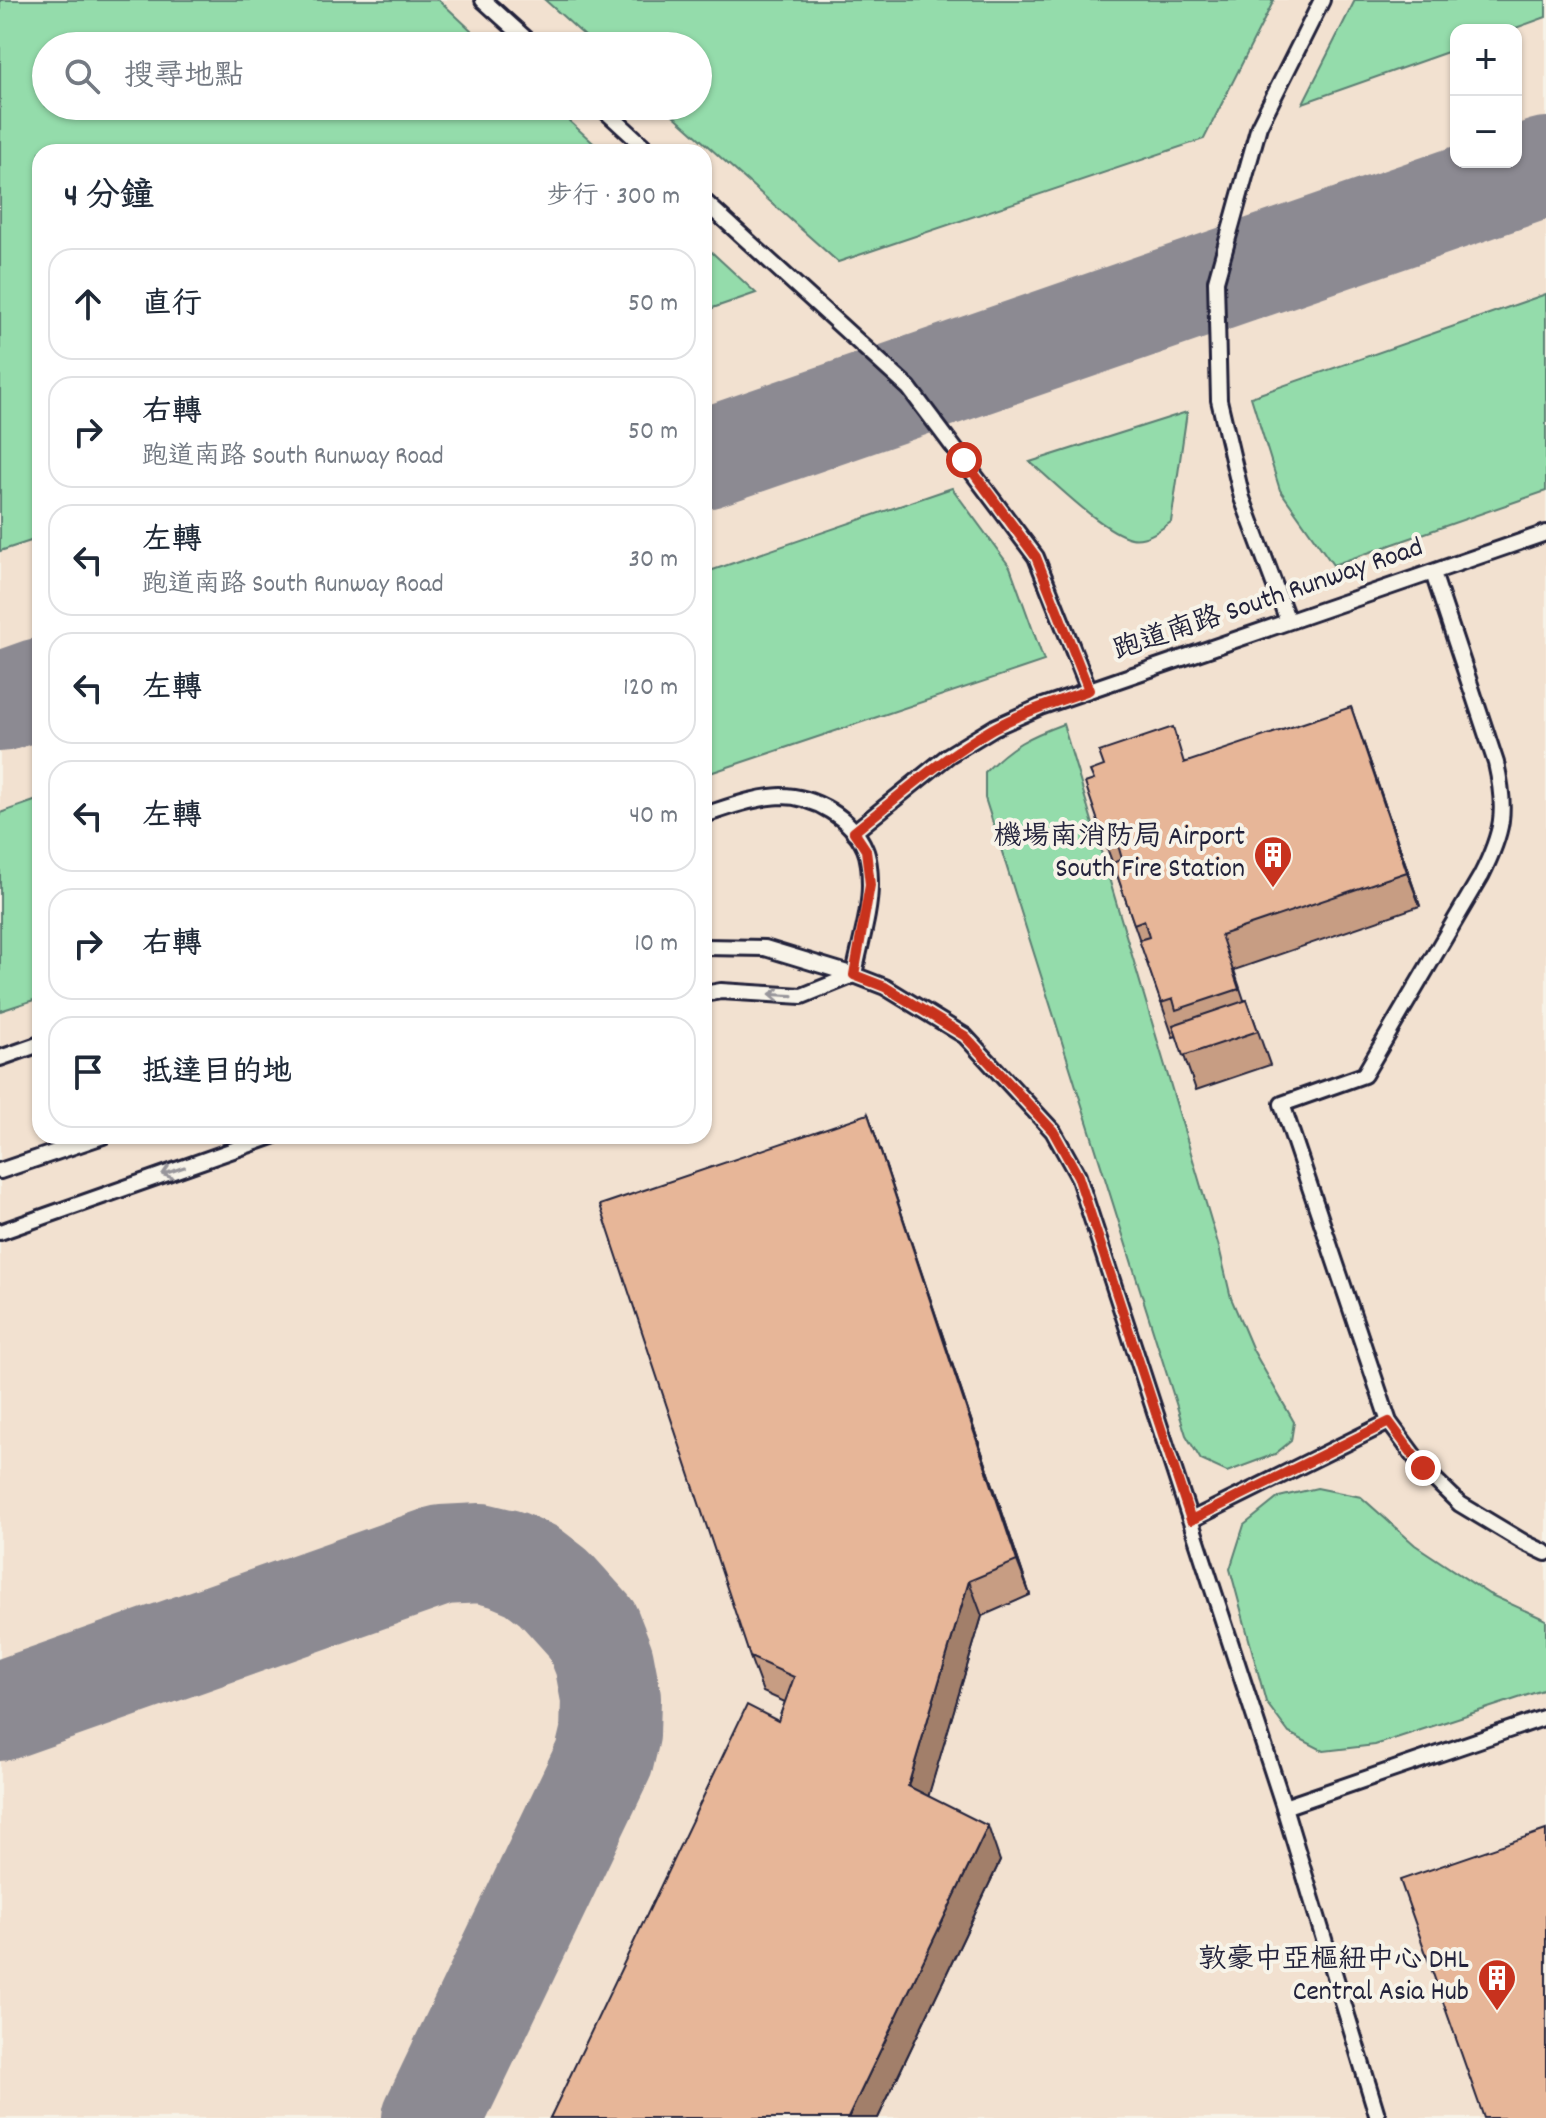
<!DOCTYPE html>
<html lang="zh-TW">
<meta charset="utf-8">
<style>
:root{--surface:#fff;--page:#f2f2f3;--text:#1f2937;--muted:#747a83;--line:#e0e1e3}
body{margin:0;font-family:Dekko,"LXGW WenKai TC",sans-serif;background:var(--page);color:var(--text)}
.controls{position:absolute;right:24px;top:24px;display:grid;overflow:hidden;border-radius:16px;box-shadow:0 2px 6px #0004}
.controls button{width:72px;height:72px;display:grid;place-items:center;padding:0;border:0;border-bottom:2px solid var(--line);background:var(--surface);color:var(--text);font:40px sans-serif}
.stop{position:absolute;width:24px;height:24px;margin:-18px;border:6px solid #c8321e;border-radius:50%;background:#fff}
.stop.end{background:#c8321e;border-color:#fff;box-shadow:0 2px 8px #0008}
.list{margin:0;padding:0;list-style:none}
h2{display:flex;justify-content:space-between;align-items:center;height:104px;margin:0;padding:0 32px;font-size:34px}
h2 small{font-size:26px;font-weight:400;color:var(--muted)}
.list li{display:grid;grid-template-columns:52px 1fr auto;gap:24px;align-items:center;box-sizing:border-box;height:112px;margin:0 16px 16px;padding:0 16px;border:2px solid var(--line);border-radius:24px}
.list b{display:block;font-size:30px;white-space:nowrap}
.list p{margin:0;font-size:26px;white-space:nowrap;color:var(--muted)}
.list em{font-size:26px;font-style:normal;color:var(--muted)}
.icon{flex:none;width:44px;height:44px;fill:none;stroke:currentColor;stroke-width:2;stroke-linecap:round;stroke-linejoin:round}
.map{position:relative;flex:none;width:1546px;height:2118px;overflow:hidden}
.search{position:absolute;background:var(--surface);box-shadow:0 2px 6px #0004;left:32px;top:32px;width:680px;height:88px;display:flex;align-items:center;gap:20px;box-sizing:border-box;padding:0 28px;border-radius:44px;color:var(--muted);font-size:30px}
.panel{position:absolute;background:var(--surface);box-shadow:0 2px 6px #0004;left:32px;top:144px;width:680px;height:1000px;border-radius:24px}
.map>svg:first-child{display:block}
</style>
<div class="map">
<svg width="1546" height="2118" viewBox="0 0 1546 2118">
<rect width="100%" height="100%" fill="#f7f3e8"/>
<filter id="ink" filterUnits="userSpaceOnUse"><feTurbulence type="fractalNoise" baseFrequency=".0125" numOctaves="2"/><feDisplacementMap in="SourceGraphic" scale="16" xChannelSelector="R" yChannelSelector="G"/><feConvolveMatrix kernelMatrix="1 2 1 2 8 2 1 2 1" color-interpolation-filters="sRGB"/></filter>
<g filter="url(#ink)">
<path fill="#f2e1d0" fill-rule="evenodd" d="M0,0H1546V2118H0ZM1456,30H1516V162H1456ZM46,46H698V106H46ZM40,152H704V1136H40Z"/>
<g fill="#94dcab" stroke="#5b7f73" stroke-width="2">
<path d="M0,0H439L488,46H46V106H553L603,152H40V538L0,551Z"/>
<path d="M545,0H1274L1204,139L838,262L663,106H698V46H596Z"/>
<path d="M1355,0H1546V17L1510,30H1456V49L1303,103Z"/>
<path d="M704,245L756,293L704,311Z"/>
<path d="M1546,294V491L1333,565L1280,490L1251,397Z"/>
<path d="M1187,412L1171,522C1160,530 1146,541 1131,538C1103,532 1054,482 1030,462Z"/>
<path d="M952,488L1010,567L1044,661L704,775V573Z"/>
<path d="M1063,724L1219,1247L1231,1298L1253,1350L1294,1422L1291,1441L1275,1454L1227,1472L1201,1460L1186,1435L985,798V772C1012,745 1028,737 1063,724Z"/>
<path d="M40,799V998L0,1011V813Z"/>
<path d="M1317,1488L1361,1497L1415,1545L1489,1594L1546,1620V1689L1375,1745L1324,1751L1289,1733L1266,1702L1230,1569L1244,1525L1279,1497Z"/>
</g>
<g fill="none" stroke-linecap="round" stroke-linejoin="round">
<g stroke="#8c8a92" stroke-width="100">
<path d="M704,459L1546,167"/>
<path d="M0,702L40,688"/>
<path d="M0,1711L442,1555L481,1553L506,1559L532,1570L554,1587L591,1628L604,1661L611,1698L610,1734L604,1759L432,2118"/>
</g>
<defs>
<g id="lane">
<path d="M483,0L534,46"/>
<path d="M600,106L650,152"/>
<path d="M704,201L909,388L1036,557L1089,690"/>
<path d="M1433,573L1496,763C1507,812 1503,832 1481,876L1364,1075L1282,1104L1389,1422L1423,1468L1460,1504L1525,1543L1546,1553"/>
<path d="M1288,621L1242,498L1219,400L1216,281L1259,126L1322,0"/>
<path d="M704,815C729,807 755,797 781,796C814,796 852,818 865,849C869,858 870,875 870,885C870,914 859,947 854,975"/>
<path d="M854,832L949,755L995,727L1040,707L1546,533"/>
<path d="M704,947L765,948L854,975L885,987L965,1036L1053,1131L1078,1176L1284,1807L1378,2118"/>
<path d="M704,994L721,991L802,996L854,975"/>
<path d="M0,1058L40,1044"/>
<path d="M0,1171L103,1136"/>
<path d="M0,1232L273,1136"/>
<path d="M1191,1520L1389,1422"/>
<path d="M1284,1807L1546,1717"/>
</g>
</defs>
<use href="#lane" stroke="#22223b" stroke-width="20"/>
<use href="#lane" stroke="#f7f3e8" stroke-width="14"/>
</g>
<g fill="#c79d83" stroke="#22223b" stroke-width="2">
<path d="M1363,741L1420,906L1234,970L1244,1000H1247L1270,1065L1196,1090L1177,1036L1173,1037L1120,883L1107,848L1185,762Z"/>
<path d="M868,1114L1030,1595L982,1616L928,1796L1000,1861L878,2118H550L778,1721L785,1702L763,1692L750,1657Z"/>
</g>
<g fill="#a27f6a" stroke="#22223b" stroke-width="2">
<path d="M1351,707L1363,741L1420,906L1407,872Z"/>
<path d="M868,1114L880,1149L1030,1595L1017,1561Z"/>
<path d="M969,1581L982,1616L921,1821L908,1786Z"/>
<path d="M988,1826L1000,1861L878,2118H848Z"/>
</g>
<g fill="#e7b698" stroke="#22223b" stroke-width="2">
<path d="M1351,707L1407,872L1221,935L1239,989L1176,1010L1173,999L1161,1003L1139,940L1149,937L1144,920L1134,924L1113,863L1122,859L1118,845L1107,848L1085,783L1094,780L1090,771L1104,766L1099,752L1173,727L1184,763Z"/>
<path d="M1247,1000L1258,1031L1183,1056L1173,1025Z"/>
<path d="M868,1114L1017,1561L969,1581L908,1786L988,1826L848,2118H550L747,1705L778,1721L794,1677L750,1657L600,1205Z"/>
<path d="M1546,1830V2118H1484L1400,1880Z"/>
</g>
<defs><path id="oneway-shaft" d="M-6 0H5M1.5-3L5.5 0L1.5 3" fill="none" stroke-width="1.6" stroke-linecap="round" stroke-linejoin="round" transform="scale(2)"/></defs>
<g stroke="#97959a">
<use href="#oneway-shaft" transform="translate(781 995) rotate(-177)"/>
<use href="#oneway-shaft" transform="translate(173 1171) rotate(161)"/>
</g>
</g>
<g fill="none" stroke-linecap="round" stroke-linejoin="round" filter="url(#ink)">
<path stroke="#c8321e" stroke-width="10" d="M964,460L1036,557L1089,690C1057,702 1022,712 992,729C942,758 899,796 854,832L866,850L870,885L854,975L885,987L965,1036L1053,1131L1078,1176L1191,1520L1389,1422L1423,1468"/>
</g>
<defs>
<symbol id="building-pin" viewBox="-11 -11 22 30"><path d="M0 17L-7.5 6A9.5 9.5 0 1 1 7.5 6Z" fill="#c8321e" stroke="#f7f3e8"/><path d="M-4-6H4V6H1V3H-1V6H-4ZM-2.5-4.3h1.7v1.8h-1.7ZM.8-4.3h1.7v1.8H.8ZM-2.5-1h1.7V.8h-1.7ZM.8-1h1.7V.8H.8Z" fill="#fff"/></symbol>
</defs>
<g fill-rule="evenodd">
<use href="#building-pin" x="1251" y="833" width="44" height="60"/>
<use href="#building-pin" x="1475" y="1956" width="44" height="60"/>
</g>
<g text-anchor="middle" dominant-baseline="central" stroke-width="8" stroke-linejoin="round" paint-order="stroke">
<g font-size="28" fill="#22223b" stroke="#f7f3e8">
<text transform="translate(1269 601) rotate(-19)">跑道南路 South Runway Road</text>
</g>
<g font-size="28" fill="#22223b" stroke="#f7f3e8" text-anchor="end">
<text x="1245" y="839">機場南消防局 Airport<tspan x="1245" dy="32">South Fire Station</tspan></text>
<text x="1469" y="1962">敦豪中亞樞紐中心 DHL<tspan x="1469" dy="32">Central Asia Hub</tspan></text>
</g>
</g>
</svg>
<div class="controls">
<button>+</button>
<button>−</button>
</div>
<div class="stop" style="left:964px;top:460px"></div>
<div class="stop end" style="left:1423px;top:1468px"></div>
<div class="search"><svg class="icon" aria-label="search" viewBox="0 0 24 24"><circle cx="10" cy="10" r="6"/><path d="M15 15l6 6"/></svg>搜尋地點</div>
<section class="panel">
<h2>4 分鐘<small>步行 · 300 m</small></h2>
<ul class="list">
<li><svg class="icon" aria-label="ahead" viewBox="0 0 24 24"><path d="M12 20V5M6 11l6-6 6 6"/></svg><div><b>直行</b></div><em>50 m</em></li>
<li><svg class="icon" aria-label="right" viewBox="0 0 24 24"><path d="M7 20v-9h11M14 6l5 5-5 5"/></svg><div><b>右轉</b><p>跑道南路 South Runway Road</p></div><em>50 m</em></li>
<li><svg class="icon" aria-label="left" viewBox="0 0 24 24"><path d="M17 20v-9H6M10 6l-5 5 5 5"/></svg><div><b>左轉</b><p>跑道南路 South Runway Road</p></div><em>30 m</em></li>
<li><svg class="icon" aria-label="left" viewBox="0 0 24 24"><path d="M17 20v-9H6M10 6l-5 5 5 5"/></svg><div><b>左轉</b></div><em>120 m</em></li>
<li><svg class="icon" aria-label="left" viewBox="0 0 24 24"><path d="M17 20v-9H6M10 6l-5 5 5 5"/></svg><div><b>左轉</b></div><em>40 m</em></li>
<li><svg class="icon" aria-label="right" viewBox="0 0 24 24"><path d="M7 20v-9h11M14 6l5 5-5 5"/></svg><div><b>右轉</b></div><em>10 m</em></li>
<li><svg class="icon" aria-label="arrive" viewBox="0 0 24 24"><path d="M6 21V4h12l-3 4 3 4H6"/></svg><div><b>抵達目的地</b></div></li>
</ul>
</section>
</div>
